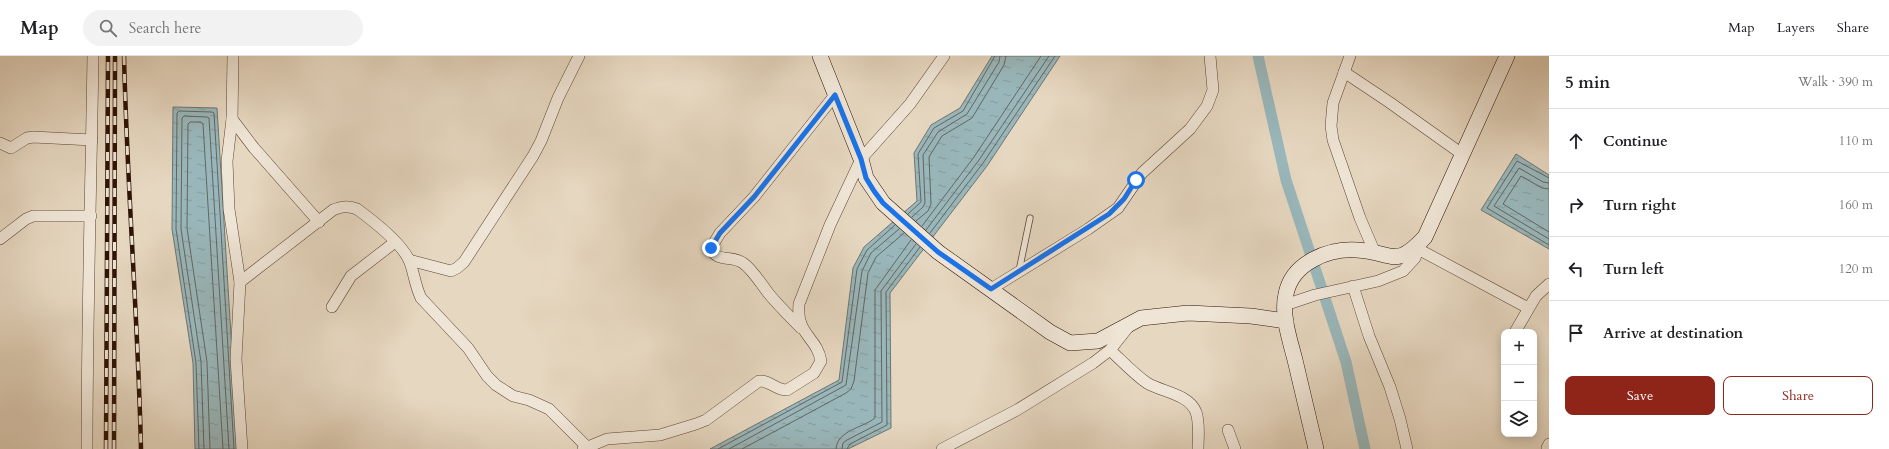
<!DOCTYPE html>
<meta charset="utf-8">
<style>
:root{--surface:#fff;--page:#f2f2f2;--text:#202124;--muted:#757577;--line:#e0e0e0;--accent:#8f2418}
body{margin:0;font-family:Cardo,serif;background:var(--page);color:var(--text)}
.controls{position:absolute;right:12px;bottom:12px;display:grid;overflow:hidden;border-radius:8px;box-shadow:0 2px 10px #0003}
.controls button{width:36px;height:36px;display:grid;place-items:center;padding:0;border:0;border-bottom:1px solid var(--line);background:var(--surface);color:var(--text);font:20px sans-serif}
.stop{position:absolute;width:12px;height:12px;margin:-9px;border:3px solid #1a73e8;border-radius:50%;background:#fff}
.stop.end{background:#1a73e8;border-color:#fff;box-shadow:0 1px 4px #0008}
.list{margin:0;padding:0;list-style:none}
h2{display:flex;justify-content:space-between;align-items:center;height:52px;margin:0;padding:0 16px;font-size:17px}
h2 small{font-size:13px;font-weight:400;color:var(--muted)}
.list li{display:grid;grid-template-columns:26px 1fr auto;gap:12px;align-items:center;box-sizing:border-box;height:64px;padding:0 16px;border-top:1px solid var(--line)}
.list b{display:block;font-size:15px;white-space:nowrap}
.list em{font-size:13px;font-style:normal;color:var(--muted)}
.actions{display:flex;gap:8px;padding:12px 16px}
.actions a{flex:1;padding:9px 0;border:1px solid var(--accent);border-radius:8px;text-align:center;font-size:14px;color:var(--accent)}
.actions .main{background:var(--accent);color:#fff}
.icon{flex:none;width:22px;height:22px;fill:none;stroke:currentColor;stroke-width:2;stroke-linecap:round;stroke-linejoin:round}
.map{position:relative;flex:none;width:1549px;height:393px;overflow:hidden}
header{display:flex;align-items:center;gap:24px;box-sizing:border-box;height:56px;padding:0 20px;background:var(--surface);border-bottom:1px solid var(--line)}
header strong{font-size:19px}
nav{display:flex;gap:22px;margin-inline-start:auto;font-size:14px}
.search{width:280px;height:36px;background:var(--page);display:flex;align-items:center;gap:10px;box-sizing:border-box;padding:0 14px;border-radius:22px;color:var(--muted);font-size:15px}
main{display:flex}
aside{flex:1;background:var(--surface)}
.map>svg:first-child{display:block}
</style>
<header>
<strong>Map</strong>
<div class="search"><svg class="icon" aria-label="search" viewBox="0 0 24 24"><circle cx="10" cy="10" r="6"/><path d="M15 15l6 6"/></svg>Search here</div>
<nav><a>Map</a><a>Layers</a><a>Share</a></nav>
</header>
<main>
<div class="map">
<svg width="1549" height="393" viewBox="0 0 1549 393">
<defs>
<pattern id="water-ripples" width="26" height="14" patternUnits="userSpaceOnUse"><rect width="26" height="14" fill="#99b7bb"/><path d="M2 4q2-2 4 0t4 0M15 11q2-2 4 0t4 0" fill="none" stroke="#849c9f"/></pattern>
</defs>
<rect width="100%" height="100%" fill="#e6d7c0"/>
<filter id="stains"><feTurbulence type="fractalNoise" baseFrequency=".005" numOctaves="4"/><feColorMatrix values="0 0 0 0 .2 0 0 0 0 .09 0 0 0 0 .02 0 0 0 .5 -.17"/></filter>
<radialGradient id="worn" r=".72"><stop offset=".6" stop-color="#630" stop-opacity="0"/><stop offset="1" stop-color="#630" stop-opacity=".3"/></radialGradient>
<g fill="url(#water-ripples)" stroke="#6e7572">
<path d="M992,0H1060L987,110L890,237L891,372L848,393H710L839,324L853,212L864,191L917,145L914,97L931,69L960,52Z"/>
<path d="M173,51L217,52L238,393H195L193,307L172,173Z"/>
<path d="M1516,98L1549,119V193L1481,154Z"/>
</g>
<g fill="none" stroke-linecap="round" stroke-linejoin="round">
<g stroke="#646560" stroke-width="1">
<path d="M1549,122L1517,105L1487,152L1549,189"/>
<path d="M1549,127L1543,126L1519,112L1494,150L1549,183"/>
<path d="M1549,133L1542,132L1521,120L1503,148L1549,176"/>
<path d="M908,158L921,146L918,98L934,72L963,55L995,0"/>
<path d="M912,161L923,151L925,147L923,99L938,76L967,58L999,6L1000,0"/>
<path d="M916,165L928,155L931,148L929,101L942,80L972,62L1004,9L1006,0"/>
<path d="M922,170L974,101L1041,0"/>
<path d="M926,174L979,104L1049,0"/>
<path d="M930,177L983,107L1055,0"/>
<path d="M199,393L196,307L176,173L177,57L179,55L212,56L214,57L234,393"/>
<path d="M204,393L201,306L181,173L182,62L184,60L207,61L209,62L229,393"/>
<path d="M210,393L207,306L187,172L188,68L190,66H201L203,68L223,393"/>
<path d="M718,393L842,326L857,213L867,194L895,169"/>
<path d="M729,393L846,329L862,215L871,197L899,173"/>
<path d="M742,393L846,337L851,333L854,325L868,217L876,201L904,177"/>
<path d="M836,393C837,374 863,372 875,362V234L911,184"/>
<path d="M842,393L843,387L847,384L882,366L881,235L916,188"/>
<path d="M847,393L850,388L887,369L886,236L920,191"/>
</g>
<path stroke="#99b7bb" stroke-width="11" d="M1258,0L1286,124L1346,306L1365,393"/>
<defs>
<path id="service" d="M1019,215L1030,162"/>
<g id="minor">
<path d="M233,0L232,63L227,105L229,153L240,226L236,303L242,393"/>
<path d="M1350,0L1333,47L1331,70L1333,84L1360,162L1375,197"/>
<path d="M1344,16L1389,46L1462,98"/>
<path d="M232,63L254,92L319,166"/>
<path d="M0,87L11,92L27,82L33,81L92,84"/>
<path d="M0,183L26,163L33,160H91"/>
<path d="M1418,193L1528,252"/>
<path d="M409,204L451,215L457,212L464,206L533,100L541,85L558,42L579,0"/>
<path d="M240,226L333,154C342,150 348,150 357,153C372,164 401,187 409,204C414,216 415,230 421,242L468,292L487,320L496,329L513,340L529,344L549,353L587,391"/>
<path d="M1353,230L1369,280L1390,331L1400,363L1407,393"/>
<path d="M991,233L1088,173L1118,152L1142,117L1190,73L1207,50L1213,34L1210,0"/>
<path d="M1285,249L1315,239L1378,225L1403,215L1415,202L1420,186"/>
<path d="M332,251L351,220L395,186"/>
<path d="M801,272C790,261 779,250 769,238C761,228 753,214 743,207C732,199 716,207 711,192L720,177L754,141L835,39"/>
<path d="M1515,276L1536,240L1549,228"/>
<path d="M1110,294C1122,305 1134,318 1147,327C1162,336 1189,338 1196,356C1200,367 1198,382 1198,393"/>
<path d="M1228,374L1235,393"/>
<path d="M1547,392L1549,388"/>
<path d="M87,393C87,262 91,131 93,0"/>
<path d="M583,393L607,383L660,379L696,368L706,364L759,325C770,324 775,334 787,334L814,317L821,305C817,281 796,279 799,248L830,169L861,103L910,48L944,0"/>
<path d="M942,393L1017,354L1093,307L1110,294L1129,270"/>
</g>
<g id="secondary">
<path d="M820,0L861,103L866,122L883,147L938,196L1050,276L1070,287L1098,285L1141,262L1188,257L1251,260L1286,265"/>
<path d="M1316,393C1309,363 1302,334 1295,304C1290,284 1281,259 1286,238C1292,207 1328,192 1357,194C1393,196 1394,214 1425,181L1507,0"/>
</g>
</defs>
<use href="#service" stroke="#5c4434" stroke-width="7"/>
<use href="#minor" stroke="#5c4434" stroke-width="12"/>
<use href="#secondary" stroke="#2e1305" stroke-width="16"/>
<use href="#service" stroke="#efe5d6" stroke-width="5.5"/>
<use href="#minor" stroke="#efe5d6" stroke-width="11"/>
<use href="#secondary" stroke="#efe5d6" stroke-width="15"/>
<defs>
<g id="rail">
<path d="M124,0C127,131 138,262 141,393"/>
<path d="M106,393L108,0"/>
<path d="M114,393L115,0"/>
</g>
</defs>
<use href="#rail" stroke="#2e1305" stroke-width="4.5"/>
<use href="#rail" stroke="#efe5d6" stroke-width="3" stroke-dasharray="9" stroke-linecap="butt"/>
</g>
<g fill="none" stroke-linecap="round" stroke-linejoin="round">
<path stroke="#1a73e8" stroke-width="5" d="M711,192L720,177L754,141L835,39L861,103L866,122L874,135L883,147L938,196L991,233L1109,158L1124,143L1136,124"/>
</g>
<rect width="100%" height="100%" filter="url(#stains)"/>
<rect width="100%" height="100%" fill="url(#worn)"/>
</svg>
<div class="controls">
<button>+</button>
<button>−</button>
<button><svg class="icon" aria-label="layers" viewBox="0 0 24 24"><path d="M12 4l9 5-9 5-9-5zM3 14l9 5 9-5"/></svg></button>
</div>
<div class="stop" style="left:1136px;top:124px"></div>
<div class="stop end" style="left:711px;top:192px"></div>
</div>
<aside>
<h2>5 min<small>Walk · 390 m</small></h2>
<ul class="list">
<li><svg class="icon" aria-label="ahead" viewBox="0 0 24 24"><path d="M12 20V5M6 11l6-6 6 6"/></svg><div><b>Continue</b></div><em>110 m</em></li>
<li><svg class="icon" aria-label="right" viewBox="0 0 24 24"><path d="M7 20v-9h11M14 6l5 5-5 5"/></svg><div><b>Turn right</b></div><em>160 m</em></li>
<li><svg class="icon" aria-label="left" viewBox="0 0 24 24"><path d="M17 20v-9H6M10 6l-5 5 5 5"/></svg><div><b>Turn left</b></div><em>120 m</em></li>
<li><svg class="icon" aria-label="arrive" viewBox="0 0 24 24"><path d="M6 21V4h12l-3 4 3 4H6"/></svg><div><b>Arrive at destination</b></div></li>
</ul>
<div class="actions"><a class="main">Save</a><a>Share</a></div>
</aside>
</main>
